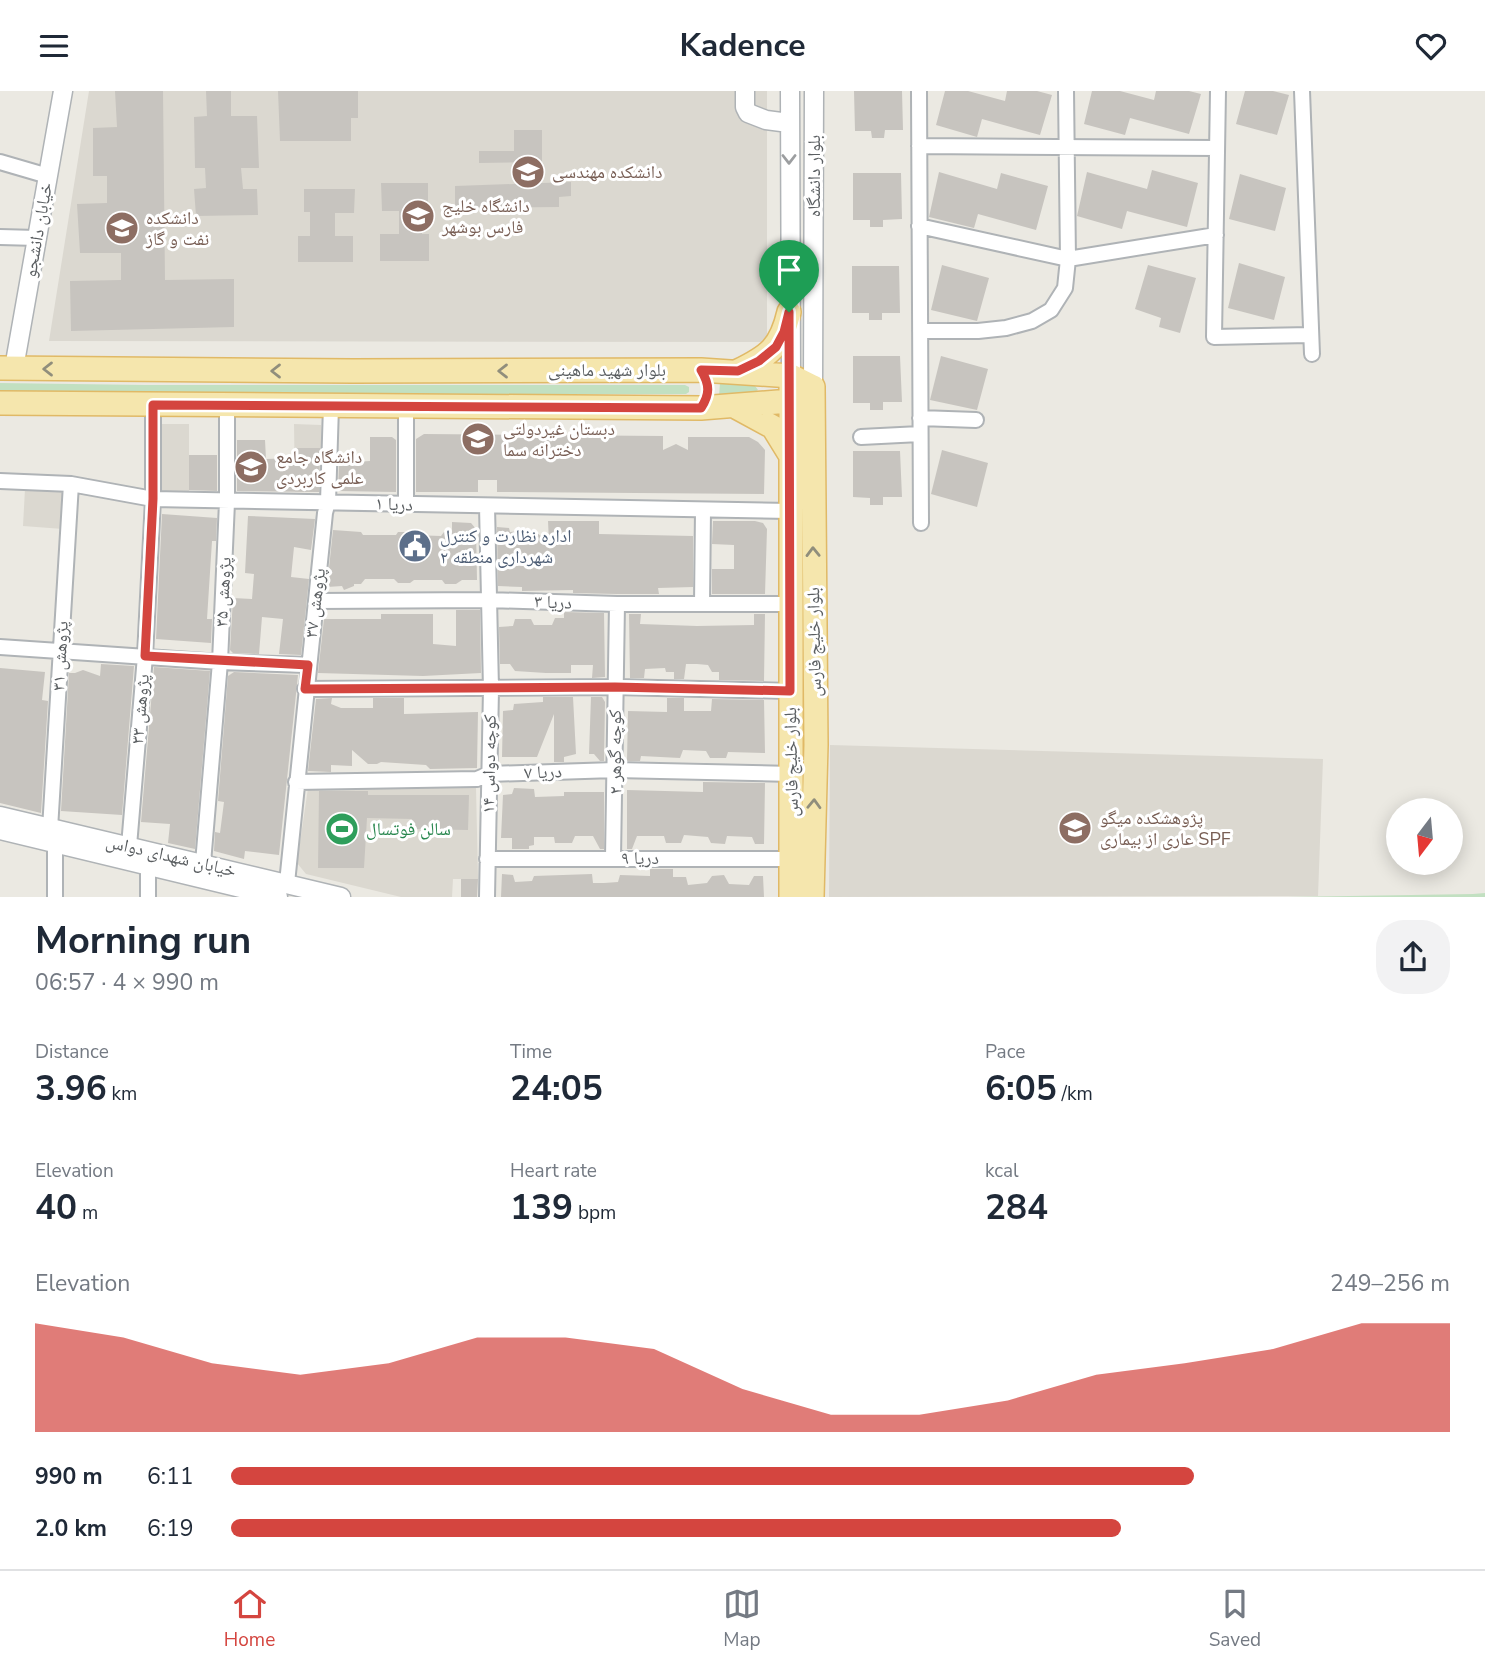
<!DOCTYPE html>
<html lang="en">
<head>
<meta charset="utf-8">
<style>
	:root { --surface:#fff; --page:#f2f2f3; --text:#1f2937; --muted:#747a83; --line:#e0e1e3; --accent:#d4453f }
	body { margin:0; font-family:"Nunito Sans","Noto Naskh Arabic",sans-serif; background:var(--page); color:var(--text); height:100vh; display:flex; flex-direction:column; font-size:26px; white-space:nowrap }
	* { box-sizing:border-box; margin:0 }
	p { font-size:23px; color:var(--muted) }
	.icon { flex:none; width:38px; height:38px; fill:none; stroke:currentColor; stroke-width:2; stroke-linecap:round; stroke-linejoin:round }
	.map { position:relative; height:806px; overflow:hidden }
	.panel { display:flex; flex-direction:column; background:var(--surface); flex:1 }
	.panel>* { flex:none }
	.needle { width:46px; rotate:196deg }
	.tools { position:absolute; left:1386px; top:707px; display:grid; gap:14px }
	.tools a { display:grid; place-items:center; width:77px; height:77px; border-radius:50%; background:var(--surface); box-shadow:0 4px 18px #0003; font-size:35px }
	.pin { position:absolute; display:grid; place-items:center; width:60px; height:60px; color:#fff; margin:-72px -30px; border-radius:50% 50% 50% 0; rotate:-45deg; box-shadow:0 0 7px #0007 }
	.pin .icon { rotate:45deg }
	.round { display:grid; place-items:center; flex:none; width:74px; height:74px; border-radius:28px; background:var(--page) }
	.head { display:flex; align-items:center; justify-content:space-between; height:119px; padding:0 35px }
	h1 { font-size:38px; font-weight:700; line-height:52px }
	.metrics { display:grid; grid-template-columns:repeat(3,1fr); gap:10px; height:119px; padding:7px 35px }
	.metrics div { display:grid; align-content:center }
	.metrics b { font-size:35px; font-weight:700 }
	.metrics small { font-size:19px; font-weight:400 }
	.metrics p { font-size:19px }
	.chart { height:196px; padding:14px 35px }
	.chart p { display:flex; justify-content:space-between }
	.chart svg { width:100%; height:126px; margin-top:7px; fill:var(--accent); opacity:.7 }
	ul { padding:0 35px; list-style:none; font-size:23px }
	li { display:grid; grid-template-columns:112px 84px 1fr; align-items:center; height:52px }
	li i { height:18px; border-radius:9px; background:var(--accent) }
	header { display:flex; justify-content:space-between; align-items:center; height:91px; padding:0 35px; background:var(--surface); font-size:32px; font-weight:700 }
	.tabs { display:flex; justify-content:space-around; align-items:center; height:98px; border-top:2px solid var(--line); background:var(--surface); font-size:19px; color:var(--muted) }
	.tabs a { display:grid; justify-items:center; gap:4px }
	.tabs .on { color:var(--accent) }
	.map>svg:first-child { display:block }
</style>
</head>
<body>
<header><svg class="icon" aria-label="menu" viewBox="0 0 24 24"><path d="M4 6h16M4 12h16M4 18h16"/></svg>Kadence<svg class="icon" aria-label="heart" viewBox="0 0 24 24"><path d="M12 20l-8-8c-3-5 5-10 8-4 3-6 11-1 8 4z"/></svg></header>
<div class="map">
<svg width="1485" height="806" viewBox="0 0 1485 806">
	<rect width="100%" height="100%" fill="#ebe9e2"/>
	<path fill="#dbd8d0" d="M 89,0 L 767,0 L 767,251 L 49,250 Z
		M 159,333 L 189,333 L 189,402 L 160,401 Z
		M 294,333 L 321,334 L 323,401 L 295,401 Z
		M 25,398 L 65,399 L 63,438 L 23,435 Z
		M 830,654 L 1323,668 L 1318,805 L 829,806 Z
		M 476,696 L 478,788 L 453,788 L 452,806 L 401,806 L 306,783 L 297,772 L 308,697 Z"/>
	<path fill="#c2e0c1" d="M 727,290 L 753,292 L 758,299 L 752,303 L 719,305 L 720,292 Z
		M 0,292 L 145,294 L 685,294 L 689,296 L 689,301 L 686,303 L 145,303 L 0,301 Z
		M 1485,802 L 1485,806 L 1287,806 L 1473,803 Z"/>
	<path fill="#c7c4bf" d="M 115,0 L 163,0 L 165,189 L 234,188 L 234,236 L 71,240 L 70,190 L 121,189 L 121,162 L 80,162 L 77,113 L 107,112 L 107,85 L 93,85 L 93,37 L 117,36 Z
		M 206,0 L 231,0 L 231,25 L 257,25 L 259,77 L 241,77 L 243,98 L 257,98 L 258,124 L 196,125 L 194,98 L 206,97 L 205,77 L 195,77 L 194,26 L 207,25 Z
		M 278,0 L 358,0 L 358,27 L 351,27 L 351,50 L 280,50 Z
		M 854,0 L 902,0 L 903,39 L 885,39 L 884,47 L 872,47 L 871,40 L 855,40 Z
		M 945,0 L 968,0 L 1005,10 L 1007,0 L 1037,0 L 1052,4 L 1040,44 L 982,28 L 977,46 L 936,34 Z
		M 1092,0 L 1120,0 L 1154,9 L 1156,0 L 1189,0 L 1201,3 L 1189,43 L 1130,27 L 1125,44 L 1084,33 Z
		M 1245,0 L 1273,0 L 1289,4 L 1277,44 L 1236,33 Z
		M 514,39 L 542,39 L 542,71 L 479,72 L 479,60 L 514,60 Z
		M 1152,79 L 1198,92 L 1187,136 L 1127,120 L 1122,138 L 1077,125 L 1087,81 L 1147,98 Z
		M 939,81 L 997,98 L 1001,82 L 1048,95 L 1036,139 L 978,123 L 974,137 L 929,126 Z
		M 853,82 L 901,82 L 902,128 L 883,129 L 883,136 L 870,136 L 870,129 L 853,129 Z
		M 1240,83 L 1286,97 L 1275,140 L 1229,128 Z
		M 571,91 L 571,105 L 559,106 L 559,116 L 455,117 L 455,95 Z
		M 381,92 L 428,92 L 428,121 L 422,120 L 422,143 L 429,143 L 429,170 L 380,170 L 380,143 L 399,143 L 399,120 L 382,120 Z
		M 304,98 L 355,98 L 354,122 L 335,122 L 335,145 L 353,145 L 353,171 L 298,171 L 298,145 L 310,145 L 310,121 L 304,121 Z
		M 1239,172 L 1285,186 L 1274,229 L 1228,217 Z
		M 942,174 L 989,187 L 977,230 L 931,219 Z
		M 1148,174 L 1196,187 L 1180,242 L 1159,236 L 1161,227 L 1135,218 Z
		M 852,175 L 899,175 L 900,222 L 882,222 L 882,229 L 869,229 L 869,222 L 852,222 Z
		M 853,265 L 900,265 L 902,311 L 883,311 L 883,319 L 870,319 L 870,312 L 853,312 Z
		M 941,265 L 988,278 L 977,319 L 930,309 Z
		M 424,343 L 663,345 L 663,359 L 676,353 L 688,359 L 688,346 L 749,346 L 758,351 L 765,359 L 764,403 L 497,401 L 497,389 L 478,389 L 478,401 L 416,401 L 416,348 Z
		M 370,346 L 392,346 L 396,349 L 396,401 L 338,400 L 339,372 L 370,370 Z
		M 237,349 L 265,349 L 266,368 L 294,367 L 294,357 L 320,357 L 319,401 L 237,400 Z
		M 942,359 L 988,372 L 977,416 L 931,403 Z
		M 853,360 L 900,360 L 902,406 L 883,406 L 883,414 L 870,414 L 870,407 L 853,406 Z
		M 189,364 L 217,364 L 217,400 L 189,399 Z
		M 162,423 L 217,427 L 216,450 L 212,450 L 207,528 L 212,528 L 211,552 L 156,548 Z
		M 248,425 L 315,428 L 311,459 L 294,456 L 291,486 L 309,488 L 301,564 L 279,563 L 283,528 L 262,526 L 259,563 L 233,562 L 230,559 L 233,507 L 252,508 L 254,483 L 245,482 Z
		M 548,430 L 599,430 L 599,443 L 693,445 L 693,496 L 658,497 L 659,503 L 617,503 L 573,502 L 573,499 L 522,500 L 522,496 L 498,495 L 497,436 L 509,437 L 510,441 L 533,439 L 549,451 Z
		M 713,430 L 755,430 L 763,432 L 767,438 L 765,503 L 712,503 L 712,478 L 734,478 L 734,454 L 712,453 Z
		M 452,431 L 471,432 L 476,438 L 477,489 L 462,489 L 456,493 L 445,493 L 442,489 L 414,489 L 410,492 L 398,492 L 394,488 L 365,488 L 361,493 L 354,493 L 354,495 L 344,499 L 342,495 L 327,496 L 333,439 L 361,441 L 363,444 L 396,444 L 398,441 L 410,441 L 411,444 L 441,445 L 444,441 L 452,441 Z
		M 456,519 L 480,519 L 481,582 L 423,585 L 318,582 L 324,528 L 381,528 L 381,523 L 433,523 L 433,553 L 456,555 Z
		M 564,521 L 604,522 L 605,586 L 592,587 L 593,574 L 571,574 L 571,582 L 546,582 L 515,580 L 510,573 L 500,573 L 499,536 L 513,535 L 515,528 L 531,528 L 534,534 L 552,534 L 555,527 L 564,527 Z
		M 629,523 L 641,523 L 640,533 L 697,535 L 754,534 L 754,523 L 765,523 L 764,590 L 719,589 L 719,581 L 712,581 L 708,574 L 697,573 L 686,573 L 684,588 L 674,588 L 674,581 L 666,581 L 665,577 L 645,578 L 644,587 L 630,587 Z
		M 101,573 L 134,575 L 122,724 L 61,720 L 69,582 L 75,582 L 83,579 L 100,585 Z
		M 154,576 L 210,580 L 195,758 L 168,752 L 170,733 L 141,731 Z
		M 0,577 L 45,581 L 42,609 L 48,610 L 41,722 L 0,712 Z
		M 234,581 L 298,584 L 279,764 L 245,760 L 244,768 L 214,760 L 215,741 L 220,742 L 224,711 L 218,710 L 228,585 Z
		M 543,606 L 573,606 L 576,663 L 564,666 L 564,671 L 554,671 L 554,623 L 537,666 L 502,666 L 503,620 L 513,619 L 514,613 L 543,611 Z
		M 591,606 L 602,606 L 605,611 L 604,670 L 600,670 L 594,663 L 589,663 Z
		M 332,607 L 331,613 L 341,617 L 373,617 L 373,607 L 404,607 L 404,623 L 478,621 L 477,677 L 430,678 L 426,674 L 381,671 L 377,673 L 368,673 L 352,659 L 352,675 L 331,674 L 331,681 L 308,680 L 316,608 Z
		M 667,607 L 684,607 L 684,620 L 711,620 L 712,608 L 764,609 L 765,662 L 728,661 L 726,667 L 710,667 L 706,660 L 683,659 L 680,667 L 641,665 L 640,670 L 627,670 L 628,620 L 667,621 Z
		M 703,691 L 765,692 L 764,753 L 755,753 L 752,746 L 727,745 L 725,753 L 711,752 L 708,746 L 684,744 L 681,752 L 666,752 L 664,745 L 637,745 L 632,758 L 627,758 L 627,699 L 703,701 Z
		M 514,697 L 534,698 L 535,706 L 564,705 L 564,701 L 604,701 L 604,758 L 600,758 L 593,745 L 575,745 L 572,752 L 555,752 L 554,746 L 534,746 L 534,754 L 529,755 L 529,758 L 512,758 L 512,747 L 501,747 L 503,704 L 512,703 Z
		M 319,700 L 368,700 L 368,704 L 469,704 L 468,739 L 413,738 L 412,728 L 367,727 L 364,777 L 318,777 Z
		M 650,778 L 673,778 L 673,786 L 686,786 L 688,794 L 707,792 L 712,785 L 724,784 L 729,793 L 749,794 L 754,785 L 763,785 L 764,806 L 501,806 L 502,783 L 513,784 L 515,791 L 532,790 L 534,785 L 592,783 L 593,792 L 604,792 L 618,791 L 620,784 L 650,785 Z
		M 461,788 L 478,788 L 477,806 L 461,806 Z"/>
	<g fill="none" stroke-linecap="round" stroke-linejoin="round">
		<defs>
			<path id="minor" d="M 919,0 L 921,432
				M 1218,0 L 1214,246 L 1311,244
				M 1302,0 L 1312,263
				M 919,55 L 1217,57
				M 0,71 L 48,85
				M 919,135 L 1068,168 L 1216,144
				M 0,146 L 37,147
				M 920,240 L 978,240 L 1006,237 L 1032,230 L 1051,219 L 1065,197 L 1068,168 L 1066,0
				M 406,316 L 406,413
				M 920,327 L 976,329
				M 861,346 L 920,343
				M 0,390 L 71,393 L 153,408 L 790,420
				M 487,415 L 491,598 L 487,806
				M 316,510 L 488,509 L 617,513 L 790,513
				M 702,513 L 703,419
				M 0,556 L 220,571 L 308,574
				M 305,598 L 615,596 L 790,600
				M 296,691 L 477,688 L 489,683 L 615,679 L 792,683
				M 50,738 L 71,393
				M 129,755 L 145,565 L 153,408 L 153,314
				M 613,767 L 617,513
				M 487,768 L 792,768
				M 203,772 L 220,571 L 227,411 L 227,314
				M 287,792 L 325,422 L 328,411 L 331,315
				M 55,806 L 55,752
				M 148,806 L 148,773"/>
			<path id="tertiary" d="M 745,0 L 745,16 L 748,22 L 766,29 L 789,32
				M 790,0 L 791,285
				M 14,277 L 63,0
				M 813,296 L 814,0
				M 0,725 L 341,806
				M 0,739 L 278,806"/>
			<path id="primary" d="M 0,277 L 353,280 L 701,279 L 791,285 L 813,296
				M 738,280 C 769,265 781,256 789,221
				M 791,295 L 791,806
				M 0,312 L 701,317 L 790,310 L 813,296
				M 736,316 L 773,336 L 789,362
				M 812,806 L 816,654 L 813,296"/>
		</defs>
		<use href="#minor" stroke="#afb3b6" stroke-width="18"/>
		<use href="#tertiary" stroke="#afb3b6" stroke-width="21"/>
		<use href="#primary" stroke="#e0b966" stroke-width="26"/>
		<use href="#minor" stroke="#fff" stroke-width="14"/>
		<use href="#tertiary" stroke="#fff" stroke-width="18"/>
		<use href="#primary" stroke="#f5e6ad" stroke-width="23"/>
	</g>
	<defs><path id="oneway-chevron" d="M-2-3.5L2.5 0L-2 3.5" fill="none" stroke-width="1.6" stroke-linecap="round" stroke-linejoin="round" transform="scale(1.75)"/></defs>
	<use stroke="#9c9ea0" href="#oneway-chevron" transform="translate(789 68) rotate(90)"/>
	<g stroke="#908e7c">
		<use href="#oneway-chevron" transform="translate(48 278) rotate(-180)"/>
		<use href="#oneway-chevron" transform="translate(276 280) rotate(-180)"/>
		<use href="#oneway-chevron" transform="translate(503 280) rotate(180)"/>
		<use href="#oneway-chevron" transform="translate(813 461) rotate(-91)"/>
		<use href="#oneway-chevron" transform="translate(814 713) rotate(-88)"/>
	</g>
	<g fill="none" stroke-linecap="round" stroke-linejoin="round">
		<defs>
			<path id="route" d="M 789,221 L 790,600 L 615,596 L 305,598 L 308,574 L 145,565 L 153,408 L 153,314 L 701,317 C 710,303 710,294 701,279 L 738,280 L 759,270 L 776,256 L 784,241 Z"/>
		</defs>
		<use href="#route" stroke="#fff" stroke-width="14"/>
		<use href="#route" stroke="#d4453f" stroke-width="9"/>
	</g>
	<defs>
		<symbol id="university-disc" viewBox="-11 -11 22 22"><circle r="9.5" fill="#8d6e63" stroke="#fff"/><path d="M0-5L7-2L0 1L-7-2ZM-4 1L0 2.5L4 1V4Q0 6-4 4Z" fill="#fff"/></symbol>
		<symbol id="school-disc" viewBox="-11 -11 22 22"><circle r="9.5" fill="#8d6e63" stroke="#fff"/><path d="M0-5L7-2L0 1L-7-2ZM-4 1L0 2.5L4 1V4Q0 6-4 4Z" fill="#fff"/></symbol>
		<symbol id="civic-disc" viewBox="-11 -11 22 22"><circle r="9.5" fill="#5c6f8a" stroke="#fff"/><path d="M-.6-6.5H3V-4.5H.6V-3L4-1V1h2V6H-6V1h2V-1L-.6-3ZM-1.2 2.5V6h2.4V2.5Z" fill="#fff"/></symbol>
		<symbol id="stadium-disc" viewBox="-11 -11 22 22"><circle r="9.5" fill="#2e9e5b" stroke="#fff"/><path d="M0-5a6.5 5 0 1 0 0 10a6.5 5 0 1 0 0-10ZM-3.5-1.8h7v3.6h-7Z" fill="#fff"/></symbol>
	</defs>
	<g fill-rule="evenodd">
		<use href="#university-disc" x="509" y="62" width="38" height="38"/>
		<use href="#university-disc" x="399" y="106" width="38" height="38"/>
		<use href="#university-disc" x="103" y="118" width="38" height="38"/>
		<use href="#school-disc" x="459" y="329" width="38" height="38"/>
		<use href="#university-disc" x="232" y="357" width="38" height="38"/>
		<use href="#civic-disc" x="396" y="436" width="38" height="38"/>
		<use href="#university-disc" x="1056" y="718" width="38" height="38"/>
		<use href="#stadium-disc" x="323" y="719" width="38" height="38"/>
	</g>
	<g text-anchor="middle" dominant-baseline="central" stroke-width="6" stroke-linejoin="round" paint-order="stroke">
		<g font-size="18" fill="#785e54" stroke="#fff" text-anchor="start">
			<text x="552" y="81">دانشکده مهندسی</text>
			<text x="442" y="115">دانشگاه خلیج<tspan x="442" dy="21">فارس بوشهر</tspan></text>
			<text x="146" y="127">دانشکده<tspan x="146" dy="21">نفت و گاز</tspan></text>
			<text x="503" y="338">دبستان غیردولتی<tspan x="503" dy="21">دخترانه سما</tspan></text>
			<text x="276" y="366">دانشگاه جامع<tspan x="276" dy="21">علمی کاربردی</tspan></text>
			<text x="1100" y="727">پژوهشکده میگو<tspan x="1100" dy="21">عاری از بیماری SPF</tspan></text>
		</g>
		<g font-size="18" fill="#5a5e61" stroke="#fff">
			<text transform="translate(814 85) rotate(-90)">بلوار دانشگاه</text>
			<text transform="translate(38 139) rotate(-80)">خیابان دانشجو</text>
			<text x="607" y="279">بلوار شهید ماهینی</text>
			<text transform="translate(394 413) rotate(2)">دریا ۱</text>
			<text transform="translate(223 501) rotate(-87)">پژوهش ۳۵</text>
			<text transform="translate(553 511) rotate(2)">دریا ۳</text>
			<text transform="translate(315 512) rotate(-83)">پژوهش ۳۷</text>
			<text transform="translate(814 551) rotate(-91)">بلوار خلیج ‌فارس</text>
			<text transform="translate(60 565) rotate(-87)">پژوهش ۳۱</text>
			<text transform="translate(140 618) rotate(-85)">پژوهش ۳۳</text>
			<text transform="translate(615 661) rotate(-90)">کوچه گوهر ۲</text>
			<text transform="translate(791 671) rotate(-91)">بلوار خلیج‌ فارس</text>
			<text transform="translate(489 673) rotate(-89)">کوچه دواس ۱۴</text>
			<text transform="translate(543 681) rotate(-2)">دریا ۷</text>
			<text transform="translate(171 765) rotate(13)">خیابان شهدای دواس</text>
			<text x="640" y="767">دریا ۹</text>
		</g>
		<g font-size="18" fill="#4e5e75" stroke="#fff" text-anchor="start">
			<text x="440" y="445">اداره‌ نظارت و کنترل<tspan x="440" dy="21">شهرداری منطقه ۲</tspan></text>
		</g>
		<g font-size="18" fill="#27864d" stroke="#fff" text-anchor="start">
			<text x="366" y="738">سالن فوتسال</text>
		</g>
	</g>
</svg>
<div class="tools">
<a><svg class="needle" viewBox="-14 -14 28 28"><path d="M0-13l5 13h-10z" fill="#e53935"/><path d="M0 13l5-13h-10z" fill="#747a83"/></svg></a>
</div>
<div class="pin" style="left:789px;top:221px;background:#1e9e55"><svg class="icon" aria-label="arrive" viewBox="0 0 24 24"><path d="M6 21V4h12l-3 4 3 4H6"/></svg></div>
</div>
<section class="panel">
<div class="head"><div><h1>Morning run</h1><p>06:57 · 4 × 990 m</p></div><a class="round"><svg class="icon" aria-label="share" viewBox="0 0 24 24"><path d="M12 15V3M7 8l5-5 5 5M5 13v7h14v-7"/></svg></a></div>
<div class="metrics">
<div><p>Distance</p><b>3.96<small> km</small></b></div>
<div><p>Time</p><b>24:05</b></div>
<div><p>Pace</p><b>6:05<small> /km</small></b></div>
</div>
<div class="metrics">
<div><p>Elevation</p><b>40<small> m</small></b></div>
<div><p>Heart rate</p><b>139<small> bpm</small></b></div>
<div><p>kcal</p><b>284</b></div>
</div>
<div class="chart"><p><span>Elevation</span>249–256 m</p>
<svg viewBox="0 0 160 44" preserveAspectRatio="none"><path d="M0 44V6L10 11L20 20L30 24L40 20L50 11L60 11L70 15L80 29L90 38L100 38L110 33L120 24L130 20L140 15L150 6L160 6V44z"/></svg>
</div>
<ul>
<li><b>990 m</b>6:11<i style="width:79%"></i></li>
<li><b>2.0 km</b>6:19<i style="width:73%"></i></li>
</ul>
</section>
<nav class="tabs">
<a class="on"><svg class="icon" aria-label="home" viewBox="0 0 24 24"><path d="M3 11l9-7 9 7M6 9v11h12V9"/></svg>Home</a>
<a><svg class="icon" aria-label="map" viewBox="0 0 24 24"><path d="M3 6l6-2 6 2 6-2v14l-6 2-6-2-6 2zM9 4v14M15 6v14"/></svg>Map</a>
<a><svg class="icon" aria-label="saved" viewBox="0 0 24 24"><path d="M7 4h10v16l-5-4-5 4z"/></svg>Saved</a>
</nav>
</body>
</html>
